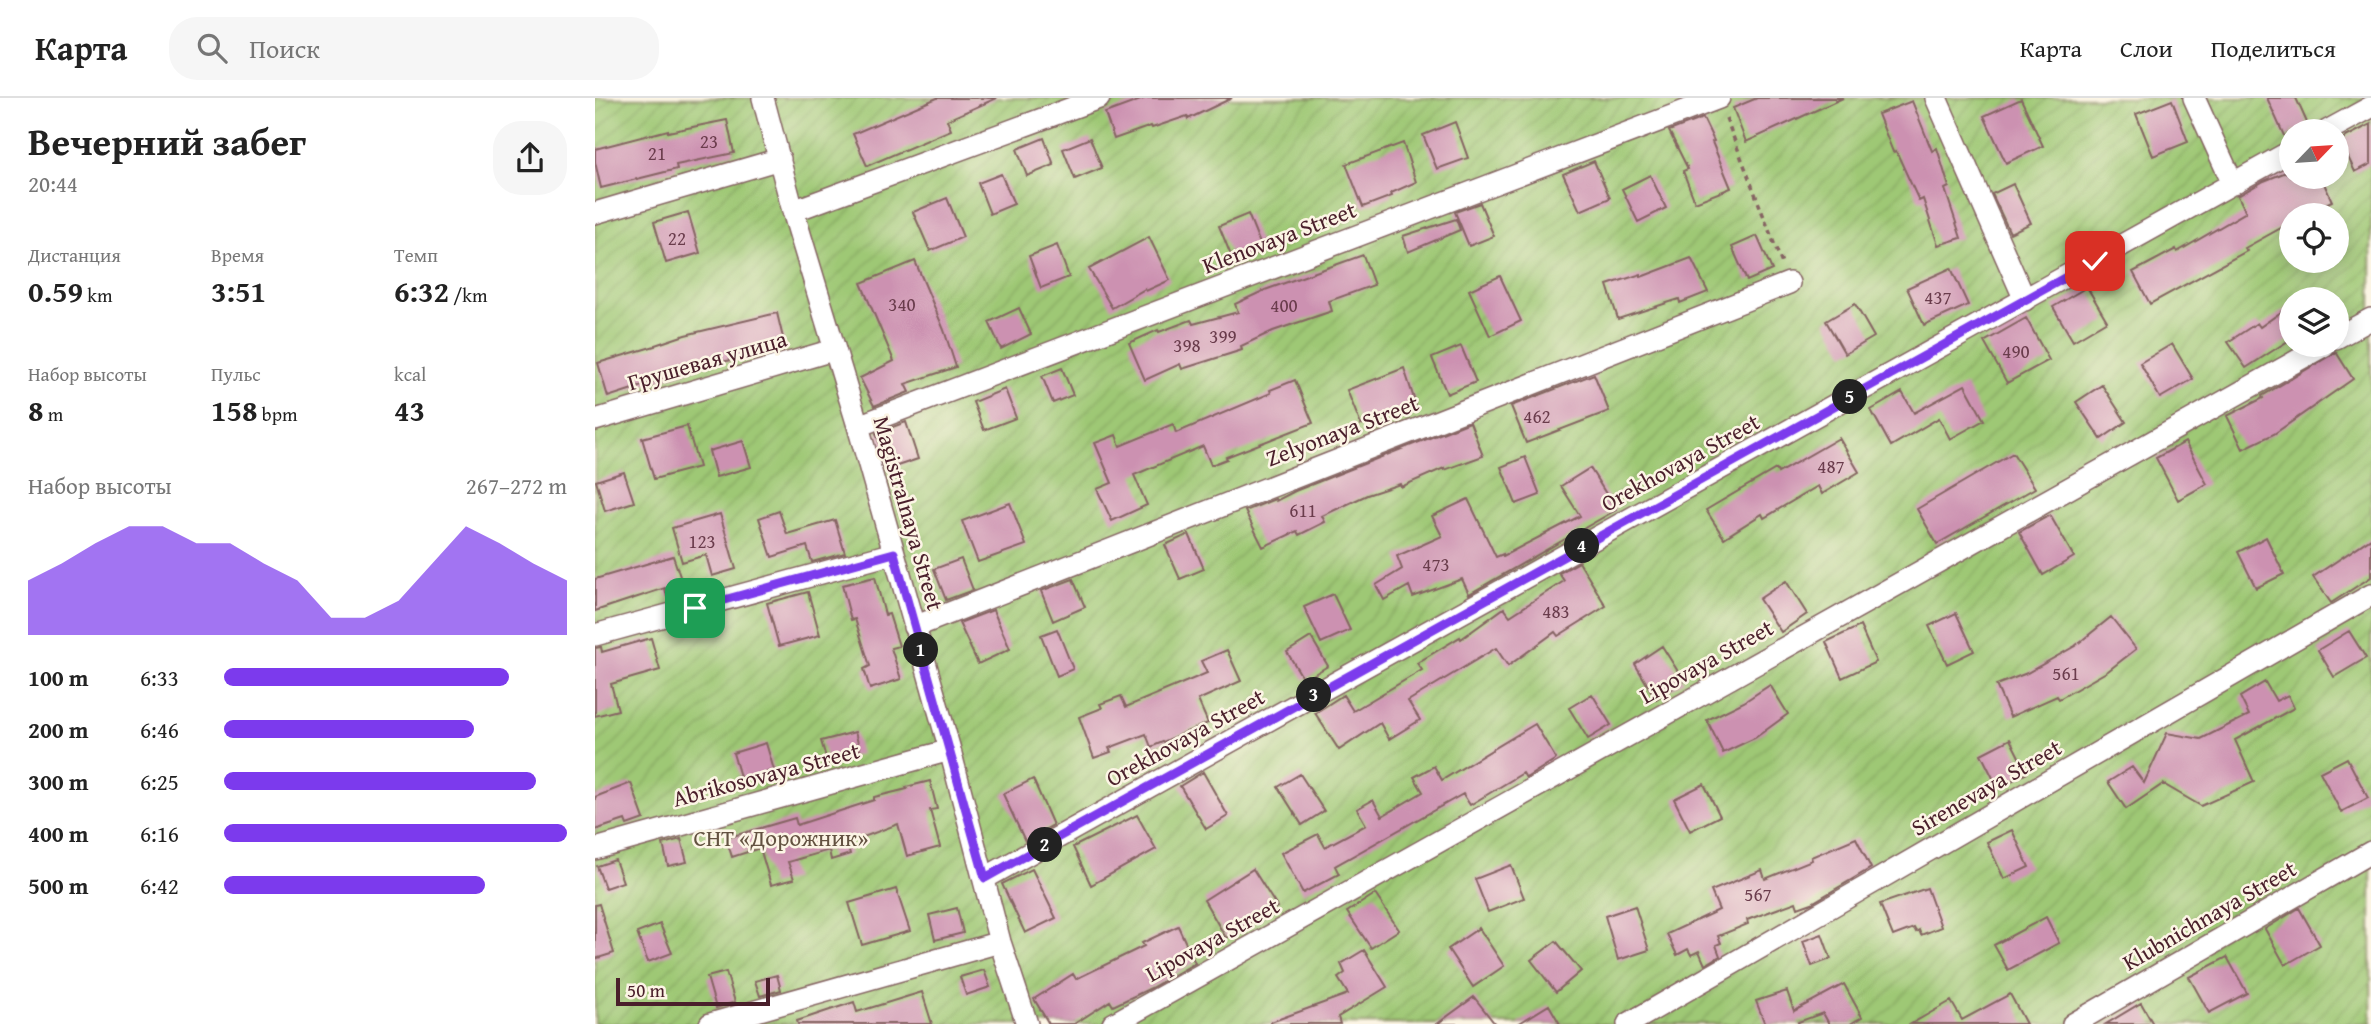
<!DOCTYPE html>
<html lang="ru">
<head>
<meta charset="utf-8">
<style>
	:root { --surface:#fff; --page:#f6f6f6; --text:#222; --muted:#767676; --line:#e0e0e0; --accent:#7c3aed }
	body { margin:0; font-family:"Gentium Book Plus",serif; background:var(--page); color:var(--text); height:100vh; display:flex; flex-direction:column; font-size:26px; white-space:nowrap }
	* { box-sizing:border-box; margin:0 }
	p { font-size:23px; color:var(--muted) }
	.icon { flex:none; width:38px; height:38px; fill:none; stroke:currentColor; stroke-width:2; stroke-linecap:round; stroke-linejoin:round }
	.map { position:relative; flex:1; overflow:hidden }
	.panel { display:flex; flex-direction:column; background:var(--surface); width:595px }
	.panel>* { flex:none }
	.needle { width:46px; rotate:65deg }
	.controls { position:absolute; left:1684px; top:21px; display:grid; gap:14px }
	.controls a { display:grid; place-items:center; width:70px; height:70px; border-radius:50%; background:var(--surface); box-shadow:0 4px 18px #0003; font-size:35px }
	.scale { position:absolute; left:21px; bottom:18px; width:154px; box-sizing:border-box; padding-left:7px; border:4px solid #4a1f2b; border-top:0; font-size:19px; line-height:24px; white-space:nowrap; color:#4a1f2b; -webkit-text-stroke:5px #fcf5e5; paint-order:stroke }
	.pin { position:absolute; display:grid; place-items:center; width:60px; height:60px; color:#fff; margin:-30px; border-radius:14px; box-shadow:0 4px 10px #0006 }
	.km { position:absolute; width:35px; height:35px; margin:-18px; border-radius:50%; background:#222; color:#fff; font-size:19px; line-height:35px; text-align:center }
	.round { display:grid; place-items:center; flex:none; width:74px; height:74px; border-radius:28px; background:var(--page) }
	.summary { display:flex; align-items:center; justify-content:space-between; height:119px; padding:0 28px }
	h1 { font-size:38px; font-weight:700; line-height:52px }
	.figures { display:grid; grid-template-columns:repeat(3,1fr); gap:10px; height:119px; padding:7px 28px }
	.figures div { display:grid; align-content:center }
	.figures b { font-size:30px; font-weight:700 }
	.figures small { font-size:19px; font-weight:400 }
	.figures p { font-size:19px }
	.chart { height:196px; padding:14px 28px }
	.chart p { display:flex; justify-content:space-between }
	.chart svg { width:100%; height:126px; margin-top:7px; fill:var(--accent); opacity:.7 }
	ul { padding:0 28px; list-style:none; font-size:23px }
	li { display:grid; grid-template-columns:112px 84px 1fr; align-items:center; height:52px }
	li i { height:18px; border-radius:9px; background:var(--accent) }
	header { display:flex; align-items:center; gap:42px; box-sizing:border-box; height:98px; padding:0 35px; background:var(--surface); border-bottom:2px solid var(--line) }
	header strong { font-size:33px }
	nav { display:flex; gap:38px; margin-inline-start:auto; font-size:24px }
	.search { width:490px; height:63px; background:var(--page); display:flex; align-items:center; gap:18px; box-sizing:border-box; padding:0 24px; border-radius:28px; color:var(--muted); font-size:26px }
	main { display:flex; flex:1; min-height:0 }
	.map>svg:first-child { display:block }
</style>
</head>
<body>
<header>
<strong>Карта</strong>
<div class="search"><svg class="icon" aria-label="search" viewBox="0 0 24 24"><circle cx="10" cy="10" r="6"/><path d="M15 15l6 6"/></svg>Поиск</div>
<nav><a>Карта</a><a>Слои</a><a>Поделиться</a></nav>
</header>
<main>
<section class="panel">
<div class="summary"><div><h1>Вечерний забег</h1><p>20:44</p></div><a class="round"><svg class="icon" aria-label="share" viewBox="0 0 24 24"><path d="M12 15V3M7 8l5-5 5 5M5 13v7h14v-7"/></svg></a></div>
<div class="figures">
<div><p>Дистанция</p><b>0.59<small> km</small></b></div>
<div><p>Время</p><b>3:51</b></div>
<div><p>Темп</p><b>6:32<small> /km</small></b></div>
</div>
<div class="figures">
<div><p>Набор высоты</p><b>8<small> m</small></b></div>
<div><p>Пульс</p><b>158<small> bpm</small></b></div>
<div><p>kcal</p><b>43</b></div>
</div>
<div class="chart"><p><span>Набор высоты</span>267–272 m</p>
<svg viewBox="0 0 160 44" preserveAspectRatio="none"><path d="M0 44V25L10 19L20 12L30 6L40 6L50 12L60 12L70 19L80 25L90 38L100 38L110 32L120 19L130 6L140 12L150 19L160 25V44z"/></svg>
</div>
<ul>
<li><b>100 m</b>6:33<i style="width:83%"></i></li>
<li><b>200 m</b>6:46<i style="width:73%"></i></li>
<li><b>300 m</b>6:25<i style="width:91%"></i></li>
<li><b>400 m</b>6:16<i style="width:100%"></i></li>
<li><b>500 m</b>6:42<i style="width:76%"></i></li>
</ul>
</section>
<div class="map">
<svg width="1776" height="926" viewBox="0 0 1776 926">
	<defs>
		<pattern id="garden-furrows" width="10" height="10" patternUnits="userSpaceOnUse" patternTransform="scale(1.75)"><rect width="10" height="10" fill="#9ec874"/><path d="M-1 1l2-2M0 10L10 0M9 11l2-2" fill="none" stroke="#8aab65"/></pattern>
	</defs>
	<rect width="100%" height="100%" fill="#fcf5e5"/>
	<filter id="ink" filterUnits="userSpaceOnUse"><feTurbulence type="fractalNoise" baseFrequency=".0143" numOctaves="2"/><feDisplacementMap in="SourceGraphic" scale="14" xChannelSelector="R" yChannelSelector="G"/><feConvolveMatrix kernelMatrix="1 2 1 2 8 2 1 2 1" color-interpolation-filters="sRGB"/></filter>
	<filter id="wash" filterUnits="userSpaceOnUse"><feTurbulence type="fractalNoise" baseFrequency=".00686" numOctaves="4" result="noise"/><feDisplacementMap in="SourceGraphic" scale="28" xChannelSelector="R" yChannelSelector="G"/><feGaussianBlur stdDeviation="1.57" result="paint"/><feColorMatrix in="noise" values="0 0 0 0 0 0 0 0 0 0 0 0 0 0 0 0 0 1.4 0 .05"/><feComposite in="paint" operator="in"/></filter>
	<g filter="url(#wash)">
		<rect width="100%" height="100%" fill="#f2e5c7"/>
		<path fill="url(#garden-furrows)" stroke="#747450" stroke-width="2" fill-rule="evenodd" d="M 0,0 L 1776,0 L 1776,926 L 0,926 ZM 1696,33 L 1741,33 L 1741,79 L 1696,79 ZM 1696,117 L 1741,117 L 1741,163 L 1696,163 ZM 1696,201 L 1741,201 L 1741,247 L 1696,247 Z"/>
		<g id="blocks">
			<path fill="#cc91b1" d="M 342,0 L 402,0 L 352,22 L 356,32 L 272,68 L 258,36 Z
				M 551,0 L 637,0 L 593,21 L 592,18 L 557,30 L 556,28 L 519,41 L 510,15 Z
				M 1162,0 L 1248,0 L 1151,44 L 1138,10 Z
				M 1672,0 L 1701,0 L 1714,29 L 1705,33 L 1696,33 L 1696,37 L 1690,40 Z
				M 1426,1 L 1448,48 L 1411,65 L 1389,18 Z
				M 1577,2 L 1593,44 L 1558,58 L 1541,16 Z
				M 1317,3 L 1337,53 L 1342,50 L 1354,89 L 1350,91 L 1366,140 L 1343,147 L 1328,101 L 1324,103 L 1301,53 L 1298,54 L 1283,16 Z
				M 1108,20 L 1119,43 L 1117,44 L 1136,90 L 1100,104 L 1088,73 L 1093,71 L 1074,33 Z
				M 132,22 L 139,55 L 81,67 L 82,71 L 6,90 L 0,64 L 0,51 L 73,32 L 73,34 Z
				M 860,24 L 873,60 L 842,71 L 828,37 Z
				M 1776,26 L 1776,66 L 1760,74 L 1745,42 Z
				M 449,40 L 459,67 L 432,78 L 422,51 Z
				M 495,40 L 507,70 L 480,81 L 468,51 Z
				M 808,45 L 821,84 L 796,95 L 797,98 L 768,109 L 751,66 Z
				M 999,63 L 1015,100 L 985,113 L 968,76 Z
				M 1696,72 L 1696,79 L 1726,79 L 1737,103 L 1706,117 L 1696,117 L 1693,126 L 1650,150 L 1652,153 L 1555,206 L 1538,174 L 1581,151 L 1582,154 L 1651,114 L 1643,98 L 1669,83 Z
				M 406,76 L 419,106 L 395,116 L 383,85 Z
				M 1055,77 L 1071,110 L 1043,124 L 1027,91 Z
				M 1418,86 L 1436,125 L 1415,135 L 1397,96 Z
				M 352,100 L 368,139 L 335,153 L 318,114 Z
				M 885,105 L 899,138 L 874,148 L 860,114 Z
				M 93,114 L 105,155 L 71,165 L 59,124 Z
				M 653,116 L 668,153 L 639,165 L 624,128 Z
				M 861,121 L 865,132 L 813,154 L 808,138 Z
				M 1162,138 L 1177,172 L 1152,183 L 1137,149 Z
				M 554,139 L 575,182 L 551,193 L 550,191 L 517,210 L 494,171 Z
				M 462,147 L 474,179 L 446,190 L 434,158 Z
				M 768,157 L 779,187 L 734,203 L 737,213 L 678,233 L 646,248 L 647,252 L 587,271 L 585,266 L 550,282 L 534,245 L 563,232 L 564,234 L 596,222 L 598,226 L 643,214 L 640,206 L 670,192 Z
				M 1096,160 L 1113,194 L 1085,205 L 1084,201 L 1023,221 L 1012,187 L 1046,176 L 1046,179 Z
				M 320,163 L 349,232 L 361,269 L 310,286 L 314,294 L 279,308 L 265,280 L 299,263 L 266,185 Z
				M 1356,170 L 1373,207 L 1329,227 L 1312,190 Z
				M 905,178 L 926,223 L 895,238 L 874,192 Z
				M 1492,189 L 1512,223 L 1478,243 L 1458,209 Z
				M 1260,206 L 1279,239 L 1250,256 L 1231,223 Z
				M 1696,207 L 1696,241 L 1651,270 L 1633,244 L 1662,225 L 1665,229 Z
				M 424,210 L 436,236 L 406,251 L 394,224 Z
				M 182,215 L 189,244 L 146,255 L 148,260 L 115,266 L 13,299 L 3,265 L 60,248 L 60,247 L 90,237 Z
				M 1431,220 L 1454,262 L 1412,285 L 1389,244 Z
				M 1577,246 L 1598,281 L 1565,300 L 1545,265 Z
				M 866,248 L 881,284 L 852,296 L 837,260 Z
				M 1741,254 L 1758,281 L 1679,336 L 1648,351 L 1632,318 L 1668,300 L 1667,298 Z
				M 467,270 L 478,297 L 458,305 L 447,278 Z
				M 809,270 L 821,307 L 766,327 L 752,292 Z
				M 999,276 L 1014,313 L 931,345 L 916,308 Z
				M 700,282 L 718,325 L 631,359 L 632,361 L 616,367 L 608,348 L 539,377 L 552,407 L 517,423 L 502,391 L 517,385 L 500,345 L 521,337 L 525,348 L 578,326 L 581,335 L 676,295 L 675,292 Z
				M 1370,287 L 1389,322 L 1355,341 L 1344,320 L 1296,348 L 1276,312 L 1307,294 L 1319,315 Z
				M 1507,287 L 1531,324 L 1506,341 L 1481,304 Z
				M 410,291 L 421,320 L 389,332 L 378,304 Z
				M 311,324 L 323,361 L 293,371 L 281,335 Z
				M 875,324 L 888,358 L 849,372 L 849,370 L 806,389 L 805,386 L 772,397 L 727,418 L 730,424 L 704,437 L 702,433 L 668,449 L 650,413 L 680,401 L 681,403 L 700,393 Z
				M 92,328 L 104,369 L 59,381 L 47,340 Z
				M 1244,340 L 1264,374 L 1227,396 L 1223,388 L 1169,420 L 1167,416 L 1129,440 L 1111,412 L 1181,371 L 1183,375 Z
				M 148,343 L 156,369 L 121,379 L 114,353 Z
				M 1590,344 L 1612,386 L 1583,402 L 1561,360 Z
				M 1418,355 L 1440,390 L 1342,446 L 1322,411 Z
				M 930,359 L 945,397 L 921,406 L 906,369 Z
				M 995,370 L 1021,412 L 874,496 L 867,481 L 818,499 L 814,488 L 789,502 L 781,487 L 807,471 L 802,458 L 847,438 L 837,418 L 873,401 L 901,459 L 908,456 L 908,458 L 985,418 L 966,388 Z
				M 29,374 L 39,404 L 10,413 L 1,383 Z
				M 415,405 L 431,447 L 383,464 L 367,423 Z
				M 184,413 L 192,436 L 240,422 L 250,455 L 217,464 L 212,448 L 177,459 L 164,420 Z
				M 125,416 L 141,471 L 117,478 L 111,457 L 87,464 L 77,430 Z
				M 1455,417 L 1479,459 L 1448,477 L 1424,434 Z
				M 594,436 L 609,471 L 585,481 L 570,447 Z
				M 1671,439 L 1689,476 L 1661,490 L 1643,454 Z
				M 1776,440 L 1776,479 L 1736,505 L 1718,479 Z
				M 78,458 L 90,493 L 72,499 L 70,490 L 0,513 L 0,481 Z
				M 366,461 L 378,492 L 351,502 L 339,471 Z
				M 984,464 L 1011,508 L 963,538 L 960,534 L 913,568 L 901,550 L 813,603 L 825,622 L 794,641 L 785,625 L 744,652 L 720,615 L 748,597 L 758,613 L 827,572 L 822,565 L 865,539 L 866,541 L 909,510 L 915,518 L 969,483 L 964,475 Z
				M 280,479 L 290,517 L 294,516 L 304,548 L 296,550 L 306,581 L 275,591 L 269,571 L 275,568 L 260,521 L 256,522 L 247,487 Z
				M 478,481 L 490,509 L 458,523 L 446,493 Z
				M 1191,483 L 1212,516 L 1186,534 L 1164,501 Z
				M 213,494 L 225,537 L 184,548 L 172,505 Z
				M 738,496 L 755,532 L 726,545 L 709,509 Z
				M 398,512 L 415,551 L 383,566 L 364,525 Z
				M 1361,515 L 1379,553 L 1352,566 L 1334,528 Z
				M 1516,519 L 1541,551 L 1513,573 L 1464,601 L 1462,598 L 1415,619 L 1401,587 L 1432,575 L 1480,548 Z
				M 1265,528 L 1281,564 L 1247,580 L 1231,544 Z
				M 462,531 L 478,571 L 462,578 L 446,537 Z
				M 1754,533 L 1771,560 L 1739,579 L 1723,552 Z
				M 716,539 L 733,568 L 709,582 L 692,554 Z
				M 56,540 L 65,572 L 16,586 L 23,612 L 0,618 L 0,550 L 6,549 L 7,554 Z
				M 1067,548 L 1089,583 L 1061,601 L 1040,566 Z
				M 632,552 L 646,583 L 603,602 L 613,625 L 556,649 L 551,636 L 514,650 L 516,654 L 499,660 L 484,619 L 507,610 L 505,606 L 526,598 L 531,609 L 612,575 L 606,563 Z
				M 1670,584 L 1681,603 L 1693,597 L 1699,610 L 1640,642 L 1659,684 L 1606,708 L 1568,686 L 1531,711 L 1513,684 L 1537,669 L 1549,685 L 1572,635 L 1606,641 L 1654,617 L 1645,599 Z
				M 1175,587 L 1193,616 L 1160,640 L 1128,655 L 1112,622 L 1149,604 Z
				M 997,596 L 1016,627 L 993,641 L 974,610 Z
				M 940,626 L 961,661 L 931,680 L 928,675 L 875,707 L 868,696 L 740,768 L 744,776 L 708,795 L 686,755 L 723,736 L 730,749 L 771,727 L 762,711 L 778,702 L 787,718 L 828,694 L 819,679 L 839,668 L 847,682 Z
				M 260,634 L 266,656 L 233,666 L 226,643 Z
				M 1415,641 L 1432,675 L 1403,690 L 1386,656 Z
				M 171,645 L 179,672 L 146,682 L 138,655 Z
				M 1752,660 L 1773,700 L 1746,714 L 1725,674 Z
				M 608,674 L 633,718 L 611,731 L 585,688 Z
				M 705,676 L 729,713 L 707,727 L 683,689 Z
				M 438,681 L 458,727 L 430,743 L 408,696 Z
				M 335,683 L 342,711 L 335,712 L 345,749 L 312,758 L 303,726 L 252,745 L 255,756 L 236,762 L 234,752 L 193,764 L 199,781 L 176,787 L 165,750 L 137,759 L 131,740 L 200,720 L 202,727 L 279,702 L 279,699 L 312,691 L 311,689 Z
				M 36,685 L 49,721 L 32,727 L 30,722 L 0,732 L 0,699 Z
				M 1109,686 L 1125,718 L 1095,733 L 1079,701 Z
				M 542,717 L 561,751 L 496,787 L 478,749 Z
				M 1417,732 L 1434,769 L 1409,781 L 1392,744 Z
				M 1261,740 L 1276,770 L 1217,805 L 1203,810 L 1201,804 L 1152,822 L 1153,826 L 1123,838 L 1126,845 L 1121,847 L 1125,858 L 1110,867 L 1104,853 L 1096,857 L 1093,851 L 1082,857 L 1072,836 L 1124,812 L 1116,793 L 1167,772 L 1170,781 L 1217,762 L 1216,759 Z
				M 86,741 L 92,764 L 73,768 L 68,746 Z
				M 20,762 L 28,784 L 10,790 L 2,768 Z
				M 916,767 L 929,800 L 893,814 L 880,781 Z
				M 437,771 L 461,820 L 430,835 L 407,786 Z
				M 658,771 L 682,809 L 631,840 L 609,802 Z
				M 1332,790 L 1346,829 L 1326,837 L 1324,832 L 1321,834 L 1319,830 L 1298,838 L 1285,806 Z
				M 301,791 L 315,833 L 267,847 L 254,805 Z
				M 780,796 L 804,832 L 776,850 L 752,814 Z
				M 4,806 L 19,855 L 0,861 L 0,807 Z
				M 1040,808 L 1054,852 L 1023,862 L 1010,818 Z
				M 362,810 L 368,835 L 340,842 L 334,817 Z
				M 1704,810 L 1725,847 L 1690,867 L 1670,831 Z
				M 1451,819 L 1464,845 L 1413,872 L 1399,847 Z
				M 65,826 L 77,855 L 53,864 L 42,835 Z
				M 583,828 L 600,865 L 556,890 L 518,908 L 515,903 L 479,926 L 454,926 L 439,901 L 478,876 L 481,881 L 549,848 L 547,845 Z
				M 884,830 L 909,868 L 878,889 L 853,851 Z
				M 1227,836 L 1236,861 L 1217,868 L 1208,843 Z
				M 961,843 L 986,873 L 961,894 L 936,862 Z
				M 769,852 L 792,889 L 743,919 L 745,926 L 676,926 L 676,924 L 753,896 L 743,880 L 750,875 L 746,866 Z
				M 1632,859 L 1652,895 L 1614,915 L 1594,879 Z
				M 389,872 L 395,889 L 371,897 L 365,879 Z
				M 131,874 L 140,904 L 121,910 L 112,879 Z
				M 182,877 L 186,892 L 165,898 L 160,883 Z
				M 1249,886 L 1267,919 L 1255,926 L 1234,926 L 1228,915 L 1203,924 L 1204,926 L 1170,926 L 1161,903 L 1192,893 L 1199,913 Z
				M 327,894 L 337,926 L 203,926 L 202,923 L 259,904 L 262,914 Z
				M 1415,896 L 1431,926 L 1316,926 L 1356,903 L 1367,922 Z
				M 879,899 L 900,926 L 842,926 Z
				M 1546,905 L 1558,926 L 1511,926 Z
				M 954,907 L 965,926 L 923,926 Z"/>
		</g>
	</g>
	<g filter="url(#ink)">
		<use href="#blocks" fill-opacity="0" stroke="#856462" stroke-width="2"/>
		<g fill="none" stroke-linecap="round" stroke-linejoin="round">
			<defs>
				<path id="minor" d="M 168,0 L 198,113 L 263,328 L 355,652 L 405,844 L 432,926
					M 1341,0 L 1430,202
					M 1599,0 L 1638,86
					M 1732,33 L 1776,9
					M 198,113 L 504,0
					M 0,115 L 185,61
					M 1741,240 L 1776,221
					M 0,322 L 238,252
					M 263,328 L 1124,0
					M 319,529 L 1194,185
					M 0,537 L 299,455
					M 0,751 L 355,652
					M 390,780 L 1696,53
					M 115,926 L 405,844
					M 518,926 L 1730,247
					M 1033,926 L 1776,497
					M 1478,926 L 1776,754"/>
			</defs>
			<use href="#minor" stroke="#856462" stroke-width="24"/>
			<path stroke="#856462" stroke-width="3.5" stroke-dasharray="5 5" stroke-linecap="butt" d="M 1131,20 L 1187,166"/>
			<use href="#minor" stroke="#fff" stroke-width="21"/>
		</g>
	</g>
	<g fill="none" stroke-linecap="round" stroke-linejoin="round" filter="url(#ink)">
		<defs>
			<path id="route" d="M 100,510 L 299,455 L 390,780 L 1500,163"/>
		</defs>
		<use href="#route" stroke="#fff" stroke-width="14"/>
		<use href="#route" stroke="#7c3aed" stroke-width="9"/>
	</g>
	<g text-anchor="middle" dominant-baseline="central" stroke-width="5" stroke-linejoin="round" paint-order="stroke">
		<g font-size="19" fill="#6a3c4c">
			<text x="114" y="43">23</text>
			<text x="62" y="55">21</text>
			<text x="82" y="140">22</text>
			<text x="1343" y="199">437</text>
			<text x="307" y="206">340</text>
			<text x="689" y="207">400</text>
			<text x="628" y="238">399</text>
			<text x="592" y="247">398</text>
			<text x="1421" y="253">490</text>
			<text x="942" y="318">462</text>
			<text x="1236" y="368">487</text>
			<text x="708" y="412">611</text>
			<text x="107" y="443">123</text>
			<text x="841" y="466">473</text>
			<text x="961" y="513">483</text>
			<text x="1471" y="575">561</text>
			<text x="1163" y="796">567</text>
		</g>
		<g font-size="23" fill="#4a1f2b" stroke="#fcf5e5">
			<text transform="translate(684 139) rotate(-21)">Klenovaya Street</text>
			<text transform="translate(112 262) rotate(-16)">Грушевая улица</text>
			<text transform="translate(747 332) rotate(-21)">Zelyonaya Street</text>
			<text transform="translate(1085 364) rotate(-29)">Orekhovaya Street</text>
			<text transform="translate(314 415) rotate(74)">Magistralnaya Street</text>
			<text transform="translate(1111 563) rotate(-29)">Lipovaya Street</text>
			<text transform="translate(590 639) rotate(-29)">Orekhovaya Street</text>
			<text transform="translate(171 676) rotate(-15)">Abrikosovaya Street</text>
			<text transform="translate(1391 689) rotate(-30)">Sirenevaya Street</text>
			<text transform="translate(1614 817) rotate(-30)">Klubnichnaya Street</text>
			<text transform="translate(617 841) rotate(-29)">Lipovaya Street</text>
		</g>
		<g font-size="23" fill="#635241" stroke="#fcf5e5">
			<text x="186" y="739">СНТ «Дорожник»</text>
		</g>
	</g>
</svg>
<div class="controls">
<a><svg class="needle" viewBox="-14 -14 28 28"><path d="M0-13l5 13h-10z" fill="#e53935"/><path d="M0 13l5-13h-10z" fill="#767676"/></svg></a>
<a><svg class="icon" aria-label="locate" viewBox="0 0 24 24"><circle cx="12" cy="12" r="6"/><path d="M12 2v4M12 18v4M2 12h4M18 12h4"/></svg></a>
<a><svg class="icon" aria-label="layers" viewBox="0 0 24 24"><path d="M12 4l9 5-9 5-9-5zM3 14l9 5 9-5"/></svg></a>
</div>
<div class="scale">50 m</div>
<div class="pin" style="left:100px;top:510px;background:#1e9e55"><svg class="icon" aria-label="arrive" viewBox="0 0 24 24"><path d="M6 21V4h12l-3 4 3 4H6"/></svg></div>
<div class="pin" style="left:1500px;top:163px;background:#d93025"><svg class="icon" aria-label="check" viewBox="0 0 24 24"><path d="M5 12l5 5 9-10"/></svg></div>
<b class="km" style="left:326px;top:552px">1</b>
<b class="km" style="left:450px;top:747px">2</b>
<b class="km" style="left:719px;top:597px">3</b>
<b class="km" style="left:987px;top:448px">4</b>
<b class="km" style="left:1255px;top:299px">5</b>
</div>
</main>
</body>
</html>
